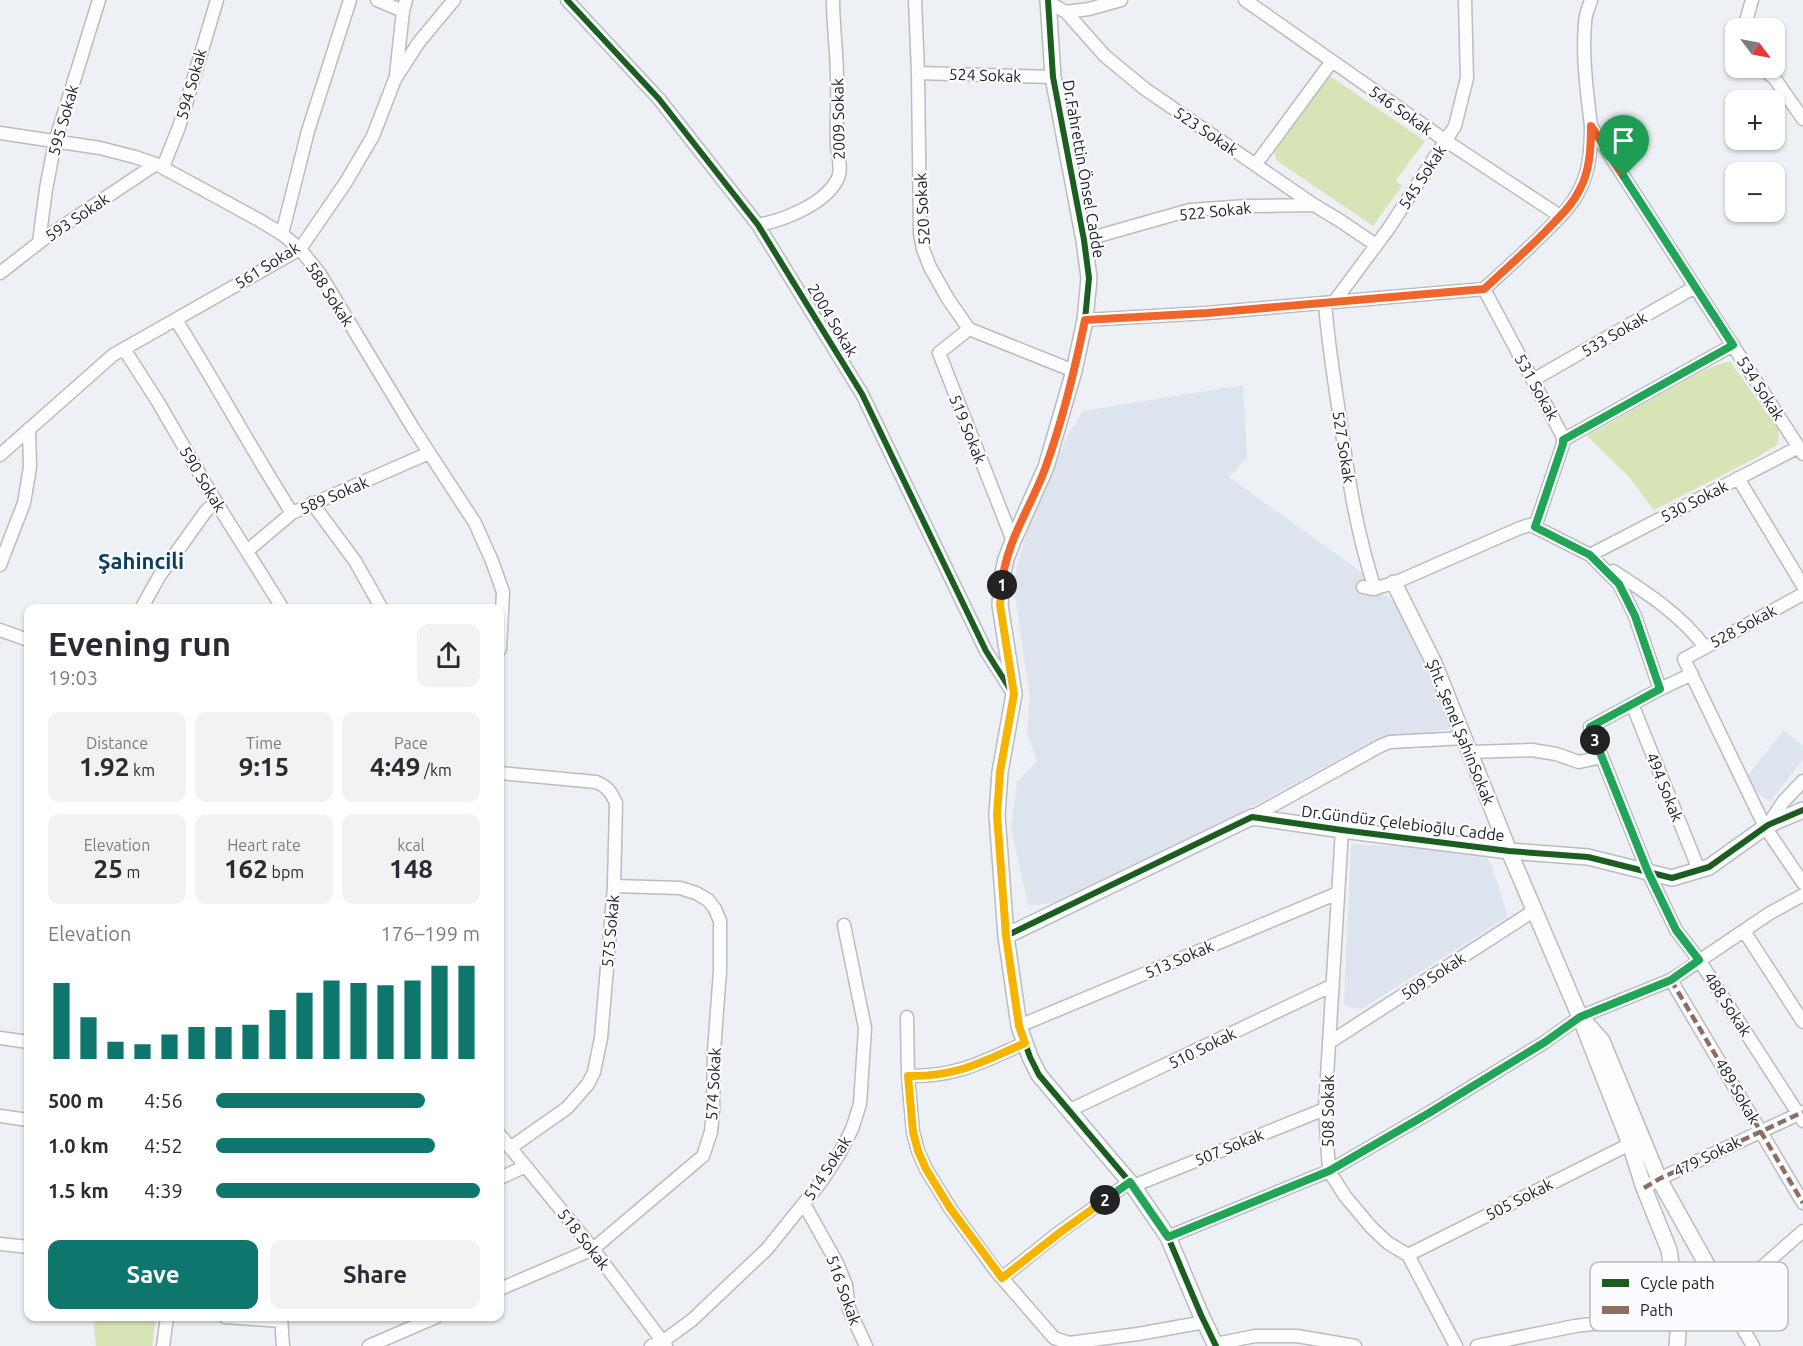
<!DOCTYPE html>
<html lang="en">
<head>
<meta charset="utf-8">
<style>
	:root { --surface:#fff; --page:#f2f2f3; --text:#2b2b33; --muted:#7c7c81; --accent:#0f766e }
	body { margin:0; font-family:Ubuntu,sans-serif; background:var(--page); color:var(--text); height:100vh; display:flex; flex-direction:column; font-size:22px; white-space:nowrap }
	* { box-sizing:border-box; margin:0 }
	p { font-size:20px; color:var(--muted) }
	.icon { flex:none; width:33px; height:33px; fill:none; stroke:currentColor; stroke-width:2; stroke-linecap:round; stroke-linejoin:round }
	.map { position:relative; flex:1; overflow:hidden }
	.sheet { position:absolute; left:24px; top:604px; width:480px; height:717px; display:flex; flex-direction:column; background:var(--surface); border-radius:12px; box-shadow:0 2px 4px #0004 }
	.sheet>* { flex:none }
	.needle { width:39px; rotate:122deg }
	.buttons { position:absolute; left:1725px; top:18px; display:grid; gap:12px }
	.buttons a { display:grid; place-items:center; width:60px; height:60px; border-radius:12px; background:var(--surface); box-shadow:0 2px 4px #0004; font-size:30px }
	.pin { position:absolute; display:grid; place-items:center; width:51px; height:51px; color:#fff; margin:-62px -26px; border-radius:50% 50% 50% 0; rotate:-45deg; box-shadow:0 0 6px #0007 }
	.pin .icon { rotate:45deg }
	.km { position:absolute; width:30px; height:30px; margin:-15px; border-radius:50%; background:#222; color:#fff; font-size:16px; line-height:30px; text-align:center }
	.round { display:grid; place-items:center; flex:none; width:63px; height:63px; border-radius:12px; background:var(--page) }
	.summary { display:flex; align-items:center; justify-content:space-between; height:102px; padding:0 24px }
	h1 { font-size:33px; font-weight:700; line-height:45px }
	.stats { display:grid; grid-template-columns:repeat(3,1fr); gap:9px; height:102px; padding:6px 24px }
	.stats div { display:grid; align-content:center; border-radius:12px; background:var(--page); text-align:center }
	.stats b { font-size:26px; font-weight:700 }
	.stats small { font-size:16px; font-weight:400 }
	.stats p { font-size:16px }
	.chart { height:168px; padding:12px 24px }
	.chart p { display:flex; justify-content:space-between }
	.chart svg { width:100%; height:108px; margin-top:6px; stroke:var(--accent); stroke-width:6 }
	.primary-button { display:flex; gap:12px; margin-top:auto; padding:12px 24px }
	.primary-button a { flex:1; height:69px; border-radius:12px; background:var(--accent); color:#fff; font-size:24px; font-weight:700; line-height:69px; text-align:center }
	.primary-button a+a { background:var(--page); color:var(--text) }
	ul { padding:0 24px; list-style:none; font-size:20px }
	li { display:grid; grid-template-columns:96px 72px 1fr; align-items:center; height:45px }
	li i { height:15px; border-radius:8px; background:var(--accent) }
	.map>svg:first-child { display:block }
</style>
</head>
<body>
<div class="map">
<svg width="1803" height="1346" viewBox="0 0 1803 1346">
	<rect width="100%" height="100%" fill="#edf0f4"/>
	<path fill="#dee4ee" d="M 1243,385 L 1247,457 L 1229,477 L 1357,569 L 1395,603 L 1454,728 L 1369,743 L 1197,837 L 1060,903 L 1028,905 L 1011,828 L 1017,782 L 1037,761 L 1027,733 L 1030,697 L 1013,583 L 1027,530 L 1066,438 L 1083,411 Z
		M 1784,730 L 1803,746 L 1803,759 L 1770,802 L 1743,781 Z
		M 1351,844 L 1444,849 L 1486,857 L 1492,866 L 1507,913 L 1506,918 L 1363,1008 L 1353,1008 L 1344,1004 Z"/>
	<path fill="#d7e4b6" d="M 1330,76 L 1425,141 L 1396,180 L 1402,186 L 1373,226 L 1276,160 L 1274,148 Z
		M 1730,361 L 1778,429 L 1779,437 L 1777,445 L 1752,460 L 1654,510 L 1629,477 L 1587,436 L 1697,374 L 1714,366 Z
		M 93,1317 L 156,1317 L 152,1346 L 96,1346 Z"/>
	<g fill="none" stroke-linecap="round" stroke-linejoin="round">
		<defs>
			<path id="minor" d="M 377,0 L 403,11
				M 567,0 L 659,99 L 758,225 L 862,394 L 986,651 L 1013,693
				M 915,0 L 918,73 L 920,233 L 923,249 L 930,267 L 948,299 L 969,329 L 1074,371
				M 1245,0 L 1446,141 L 1560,216
				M 1591,0 C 1589,7 1585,15 1585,23 C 1582,57 1587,92 1591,126 L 1803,454
				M 1048,2 L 1066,12 L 1105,56 L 1145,89 L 1314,205 L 1339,220 L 1376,245
				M 1066,12 L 1089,9 L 1121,0
				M 1744,28 L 1752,0
				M 1762,68 L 1775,79 L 1803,119
				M 918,73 L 1053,77
				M 396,75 L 403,11 L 406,0
				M 0,133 L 100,148 L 135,157 L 156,164 L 259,220 L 282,234 L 300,249 L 320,274 L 413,428 L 475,523 L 492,561 L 503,592 L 500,649
				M 1256,164 L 1332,61
				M 163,167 L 179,127 L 217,0
				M 758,225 C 784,220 826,204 838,178 C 842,169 838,156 837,146 C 836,123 838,101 837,78 C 837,52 833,26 833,0
				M 282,234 L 308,131 L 350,0
				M 1084,240 L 1190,210 L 1247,206 L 1314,205
				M 39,242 L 46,189 L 55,142 L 99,0
				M 0,273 L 45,238 L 156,164
				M 1484,289 L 1563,437 L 1563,444 L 1535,527
				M 1334,302 L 1389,228 L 1455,126 L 1467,78 L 1465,0
				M 1325,303 C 1328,344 1335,385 1341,426 C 1349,483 1357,534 1375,589
				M 176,320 C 216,383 251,449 292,513
				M 1085,320 L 1207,313 L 1484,289 C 1505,270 1525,252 1545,232 C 1558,219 1572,206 1580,189 C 1590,170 1591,147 1591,126
				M 969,329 L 939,353 L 1013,541
				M 124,349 L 158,402 L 216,502 L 283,609
				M 1533,380 L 1695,287
				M 1563,440 L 1733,345
				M 0,455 L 113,355 L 300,249 L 346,182 L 373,136 L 395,79 L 419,42 L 454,0
				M 1738,478 L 1803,586
				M 312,503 L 355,561 L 382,609
				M 247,551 L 292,513 L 429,453
				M 1590,555 L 1799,447
				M 0,565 L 24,503 L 30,467 L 29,429
				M 1613,571 C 1647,593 1680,614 1705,647
				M 1363,587 L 1372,589 L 1394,583 L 1520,528 L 1529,525 L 1535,527 L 1590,555 L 1619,584 L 1635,616 L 1660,689
				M 1803,594 L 1684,659 L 1765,827 L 1803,883
				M 141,609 L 160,575 L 206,511 L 216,502
				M 0,630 L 28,640
				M 1692,674 L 1660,689 L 1590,727 L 1648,872 L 1676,930 L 1699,960 L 1803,1121
				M 1632,704 L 1699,870
				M 1470,752 L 1532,750 L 1556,754 L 1579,762 L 1602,757
				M 500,773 L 596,782 C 608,787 611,792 616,803 L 614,886 L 601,1038 L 594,1072 L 588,1084 L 567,1108 L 510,1148
				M 1252,817 L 1380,746 L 1390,742 L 1465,738
				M 1768,825 L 1783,802 L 1803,781
				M 1342,830 L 1325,1109 L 1329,1171 L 1345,1196 L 1371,1227 L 1388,1243 L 1408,1255 L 1456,1346
				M 1744,931 L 1803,1022
				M 1671,980 L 1803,1203
				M 907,1017 L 908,1076 L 913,1132 L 918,1151 L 926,1169 L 950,1208 L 996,1271 L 1054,1338 L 1069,1343 L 1138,1334 L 1205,1322
				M 1019,1026 L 1338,893
				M 0,1038 L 28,1042
				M 1330,1042 L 1535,910
				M 908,1076 C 957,1077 982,1062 1025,1043
				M 1070,1110 L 1333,985
				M 0,1116 L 28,1120
				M 500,1135 L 593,1249 L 666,1346
				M 500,1178 L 524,1167
				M 1133,1186 L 1325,1109
				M 1644,1188 L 1659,1179 L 1803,1112
				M 804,1204 L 837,1263 L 846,1285 L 849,1309 L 866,1346
				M 1168,1237 L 1329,1171 L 1429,1113 L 1545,1042 L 1580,1017 L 1671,980 L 1770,913 L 1803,895
				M 0,1244 L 28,1247
				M 1408,1255 L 1630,1144
				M 1002,1278 L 1057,1234 L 1130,1182
				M 500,1289 L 593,1249 L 703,1156 L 711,1132 L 713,1111 L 714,1051 L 720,971 L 720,921 L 715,909 L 708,900 L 696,893 L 680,888 L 614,886
				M 1726,1299 L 1753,1346
				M 225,1317 L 281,1321
				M 281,1317 L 283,1346
				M 1216,1344 L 1255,1336 L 1297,1336 L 1355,1346
				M 163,1346 L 167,1317
				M 369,1346 L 436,1317
				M 651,1346 L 662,1342 L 692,1320 L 767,1249 L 821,1182 L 838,1156 L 852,1129 L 860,1104 L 865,1028 L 844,925
				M 1477,1346 L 1575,1326 L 1653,1317 L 1679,1320 L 1726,1299 L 1803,1231"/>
			<path id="tertiary" d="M 1048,0 L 1053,77 L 1084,240 L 1089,278 L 1085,320 L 1074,371 L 1046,467 L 1013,541 L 1006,559 L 1003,573 L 1000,605 L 1014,694 L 1000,772 L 997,815 L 1006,936 L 1019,1026 L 1030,1057 L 1039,1075 L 1133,1186 L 1168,1237 L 1201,1315 L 1216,1346
				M 1394,583 L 1434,663 L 1509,851 L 1580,1017 L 1630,1144 L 1644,1188 L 1669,1250 L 1679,1320 L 1677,1346
				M 1006,936 L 1252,817 L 1342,830 L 1509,851 L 1588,857 L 1672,878 L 1709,867 L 1768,825 L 1803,810
				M 1587,1024 L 1602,1041 L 1659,1179 L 1726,1299"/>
		</defs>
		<use href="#minor" stroke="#babcbf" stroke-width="15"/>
		<use href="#tertiary" stroke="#babcbf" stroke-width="18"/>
		<use href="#minor" stroke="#fcfdfd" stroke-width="12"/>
		<use href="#tertiary" stroke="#fcfdfd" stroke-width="15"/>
		<path stroke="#8d6e63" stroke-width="4.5" stroke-dasharray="9 4.5" stroke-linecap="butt" d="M 1671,980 L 1803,1203
			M 1644,1188 L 1659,1179 L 1803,1112"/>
		<defs>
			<path id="cycleway" d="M 567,0 L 659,99 L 758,225 L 862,394 L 986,651 L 1010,689
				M 1048,0 L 1053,77 L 1084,240 L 1089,278 L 1085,320 L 1074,371 L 1046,467 L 1013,541 L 1006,559 L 1003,573 L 1000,605 L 1014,694 L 1000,772 L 997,815 L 1006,936 L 1019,1026 L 1030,1057 L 1039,1075 L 1133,1186 L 1168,1237 L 1201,1315 L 1216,1346
				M 1006,936 L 1252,817 L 1342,830 L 1509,851 L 1588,857 L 1672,878 L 1709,867 L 1768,825 L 1803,810"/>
		</defs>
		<use href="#cycleway" stroke="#fafcff" stroke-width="10"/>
		<use href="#cycleway" stroke="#1b5e20" stroke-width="6"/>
	</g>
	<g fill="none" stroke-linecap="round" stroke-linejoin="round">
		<defs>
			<path id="split-1" d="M 1002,585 C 1005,542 1032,506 1046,466 C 1063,419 1075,369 1085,320 L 1207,313 L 1484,289 C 1505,270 1525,252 1545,232 C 1558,218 1572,206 1580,189 C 1590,170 1591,147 1591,126 L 1624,177"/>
			<path id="split-2" d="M 1002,585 L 1000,605 L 1014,694 L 1000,772 L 997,815 L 1006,936 L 1019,1026 L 1025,1043 C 982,1062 957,1077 908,1076 L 913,1132 L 918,1151 L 926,1169 L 950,1208 L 1002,1278 L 1058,1234 L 1105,1200"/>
			<path id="split-3" d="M 1105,1200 L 1130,1182 L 1168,1237 L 1329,1171 L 1429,1113 L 1545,1042 L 1580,1017 L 1671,980 L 1699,960 L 1676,930 L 1648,872 L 1595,740"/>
			<path id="split-4" d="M 1595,740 L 1590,727 L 1660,689 L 1635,616 L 1619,584 L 1590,555 L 1535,527 L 1563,444 L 1563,440 L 1733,345 L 1624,177"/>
		</defs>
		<use href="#split-1" stroke="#fff" stroke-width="12"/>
		<use href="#split-2" stroke="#fff" stroke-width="12"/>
		<use href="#split-3" stroke="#fff" stroke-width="12"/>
		<use href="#split-4" stroke="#fff" stroke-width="12"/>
		<use href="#split-1" stroke="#f0652b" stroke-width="8"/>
		<use href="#split-2" stroke="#f5b400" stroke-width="8"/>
		<use href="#split-3" stroke="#22a559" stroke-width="8"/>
		<use href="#split-4" stroke="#22a559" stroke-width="8"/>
	</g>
	<g text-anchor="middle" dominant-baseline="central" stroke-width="4.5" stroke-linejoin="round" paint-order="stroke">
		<g font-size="16" fill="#212326" stroke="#fafcff">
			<text transform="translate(985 75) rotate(2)">524 Sokak</text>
			<text transform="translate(191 84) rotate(-74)">594 Sokak</text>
			<text transform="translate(1401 110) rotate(35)">546 Sokak</text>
			<text transform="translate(838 119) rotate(-91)">2009 Sokak</text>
			<text transform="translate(63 120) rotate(-74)">595 Sokak</text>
			<text transform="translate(1206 131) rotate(34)">523 Sokak</text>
			<text transform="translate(1084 169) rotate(80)">Dr.Fahrettin Önsel Cadde</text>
			<text transform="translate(1422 177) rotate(-57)">545 Sokak</text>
			<text transform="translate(922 209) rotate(-93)">520 Sokak</text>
			<text transform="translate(1215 211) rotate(-6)">522 Sokak</text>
			<text transform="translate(77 217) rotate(-34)">593 Sokak</text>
			<text transform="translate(267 265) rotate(-32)">561 Sokak</text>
			<text transform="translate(330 294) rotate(57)">588 Sokak</text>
			<text transform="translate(833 320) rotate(59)">2004 Sokak</text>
			<text transform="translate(1614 334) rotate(-30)">533 Sokak</text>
			<text transform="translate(1537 387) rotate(61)">531 Sokak</text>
			<text transform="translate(1761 388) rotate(57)">534 Sokak</text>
			<text transform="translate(968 429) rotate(68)">519 Sokak</text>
			<text transform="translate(1344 447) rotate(81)">527 Sokak</text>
			<text transform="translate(203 479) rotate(59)">590 Sokak</text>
			<text transform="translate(334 495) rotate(-23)">589 Sokak</text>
			<text transform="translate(1694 501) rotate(-27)">530 Sokak</text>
			<text transform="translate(1743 626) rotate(-28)">528 Sokak</text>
			<text transform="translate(1461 732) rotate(68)">Şht. Şenel ŞahinSokak</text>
			<text transform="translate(1665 787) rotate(68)">494 Sokak</text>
			<text transform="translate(1403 823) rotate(7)">Dr.Gündüz Çelebioğlu Cadde</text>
			<text transform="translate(610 931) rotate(-85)">575 Sokak</text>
			<text transform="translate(1179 959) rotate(-23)">513 Sokak</text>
			<text transform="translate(1433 976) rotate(-33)">509 Sokak</text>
			<text transform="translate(1728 1004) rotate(57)">488 Sokak</text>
			<text transform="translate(1202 1048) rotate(-26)">510 Sokak</text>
			<text transform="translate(713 1084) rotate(-87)">574 Sokak</text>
			<text transform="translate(1738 1091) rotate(60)">489 Sokak</text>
			<text transform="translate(1328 1111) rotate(-90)">508 Sokak</text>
			<text transform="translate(1229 1147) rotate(-22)">507 Sokak</text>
			<text transform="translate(1707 1156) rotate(-26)">479 Sokak</text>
			<text transform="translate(827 1168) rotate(-57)">514 Sokak</text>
			<text transform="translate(1519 1199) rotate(-27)">505 Sokak</text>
			<text transform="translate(584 1239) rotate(52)">518 Sokak</text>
			<text transform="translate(844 1290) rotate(70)">516 Sokak</text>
		</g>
		<g font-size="22" font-weight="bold" fill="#0a3f62" stroke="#fafcff">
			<text x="141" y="560">Şahincili</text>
		</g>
	</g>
	<rect x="1590" y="1262" width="198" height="69" rx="9" fill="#fafcff" stroke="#b9bbbe" stroke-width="1.5"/>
	<rect x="1602" y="1279" width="27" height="8" fill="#1b5e20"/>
	<rect x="1602" y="1306" width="27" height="8" fill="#8d6e63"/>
	<g font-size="16" fill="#212326">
		<text x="1640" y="1289">Cycle path</text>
		<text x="1640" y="1316">Path</text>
	</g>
</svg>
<div class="buttons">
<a><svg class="needle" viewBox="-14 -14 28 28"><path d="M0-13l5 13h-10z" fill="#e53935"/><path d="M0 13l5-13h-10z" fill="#7c7c81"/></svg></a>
<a>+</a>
<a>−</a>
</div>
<div class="pin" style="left:1624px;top:177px;background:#1e9e55"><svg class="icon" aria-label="arrive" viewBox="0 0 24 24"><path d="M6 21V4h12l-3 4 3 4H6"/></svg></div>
<b class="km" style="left:1002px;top:585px">1</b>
<b class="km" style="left:1105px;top:1200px">2</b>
<b class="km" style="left:1595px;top:740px">3</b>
<section class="sheet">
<div class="summary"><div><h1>Evening run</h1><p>19:03</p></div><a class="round"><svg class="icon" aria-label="share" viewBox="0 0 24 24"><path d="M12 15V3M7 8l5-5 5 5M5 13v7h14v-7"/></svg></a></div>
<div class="stats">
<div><p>Distance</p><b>1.92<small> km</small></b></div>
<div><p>Time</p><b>9:15</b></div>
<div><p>Pace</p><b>4:49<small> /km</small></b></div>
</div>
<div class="stats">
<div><p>Elevation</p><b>25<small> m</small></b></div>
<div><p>Heart rate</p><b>162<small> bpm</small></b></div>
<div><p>kcal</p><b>148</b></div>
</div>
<div class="chart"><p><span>Elevation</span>176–199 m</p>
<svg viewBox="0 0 160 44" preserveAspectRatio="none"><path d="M5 44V13M15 44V27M25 44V37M35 44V38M45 44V34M55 44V31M65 44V31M75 44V30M85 44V24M95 44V17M105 44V12M115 44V13M125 44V14M135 44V12M145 44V6M155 44V6"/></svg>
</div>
<ul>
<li><b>500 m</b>4:56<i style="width:79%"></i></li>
<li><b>1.0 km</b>4:52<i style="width:83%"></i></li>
<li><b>1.5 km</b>4:39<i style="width:100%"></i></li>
</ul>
<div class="primary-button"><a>Save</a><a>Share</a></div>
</section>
</div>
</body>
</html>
